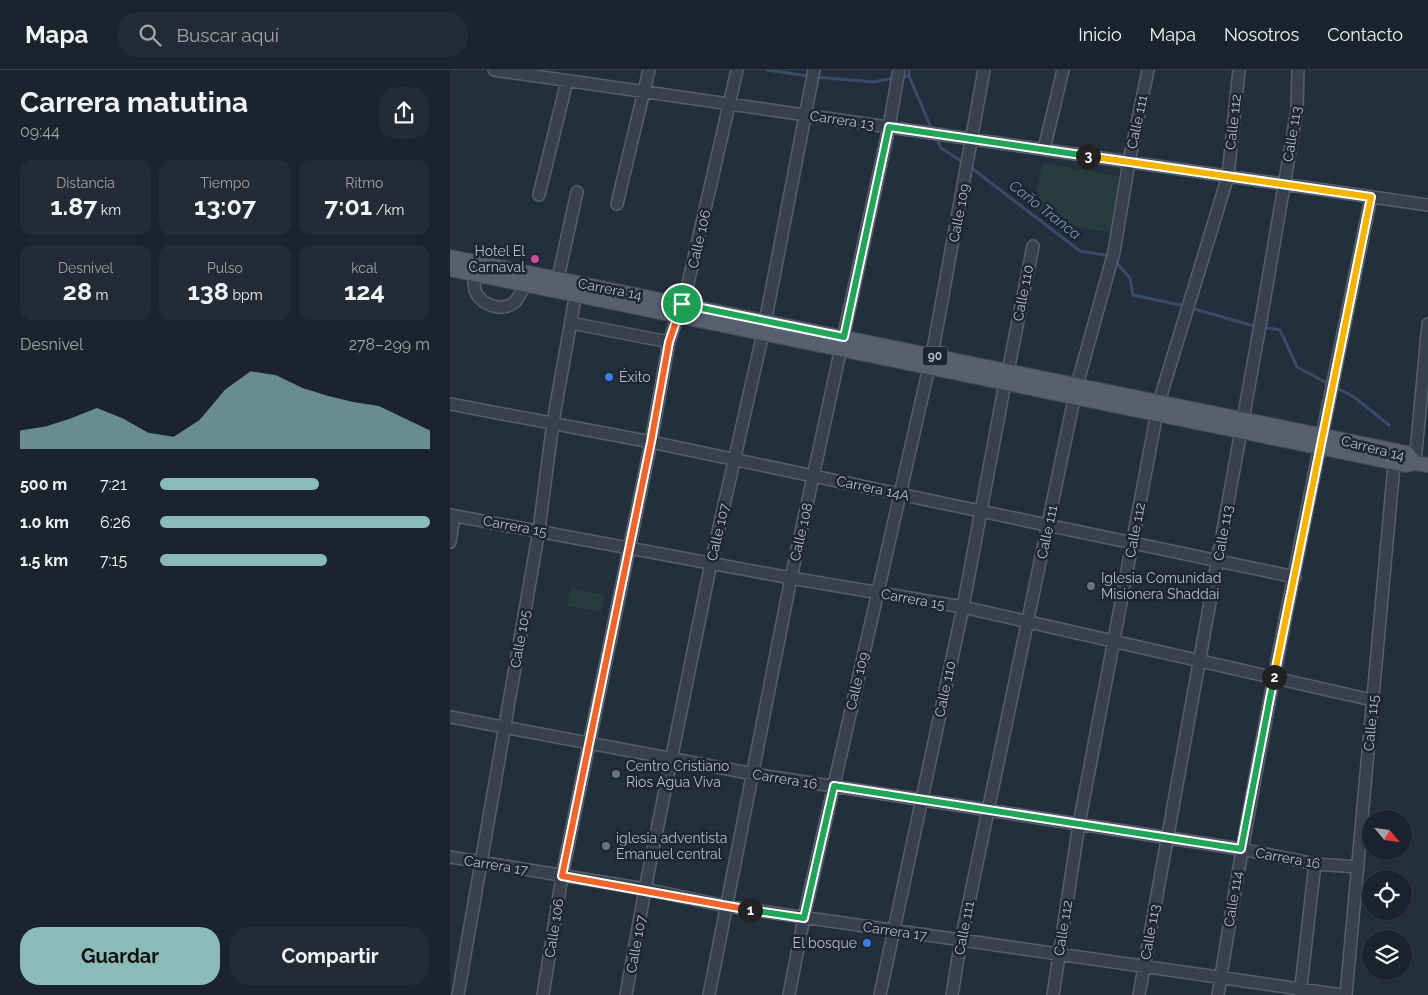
<!DOCTYPE html>
<html lang="es">
<head>
<meta charset="utf-8">
<style>
	:root { --surface:#1b232e; --page:#242b36; --text:#f1f3f6; --muted:#a0a4aa; --line:#39404a; --accent:#8bbbb9 }
	body { margin:0; font-family:Raleway,sans-serif; background:var(--page); color:var(--text); height:100vh; display:flex; flex-direction:column; font-size:19px; white-space:nowrap }
	* { box-sizing:border-box; margin:0 }
	p { font-size:16px; color:var(--muted) }
	.icon { flex:none; width:28px; height:28px; fill:none; stroke:currentColor; stroke-width:2; stroke-linecap:round; stroke-linejoin:round }
	.map { position:relative; flex:1; overflow:hidden }
	.details { display:flex; flex-direction:column; background:var(--surface); width:450px }
	.details>* { flex:none }
	.needle { width:32px; rotate:119deg }
	.buttons { position:absolute; left:912px; top:740px; display:grid; gap:10px }
	.buttons a { display:grid; place-items:center; width:50px; height:50px; border-radius:50%; background:var(--surface); box-shadow:0 1px 4px #0004,0 0 0 1px var(--line); font-size:25px }
	.pin { position:absolute; display:grid; place-items:center; width:42px; height:42px; color:#fff; margin:-21px; border:2px solid #fff; border-radius:50%; box-shadow:0 1px 5px #0007 }
	.km { position:absolute; width:25px; height:25px; margin:-12px; border-radius:50%; background:#222; color:#fff; font-size:14px; line-height:25px; text-align:center }
	.round { display:grid; place-items:center; flex:none; width:52px; height:52px; border-radius:20px; background:var(--page) }
	.overview { display:flex; align-items:center; justify-content:space-between; height:85px; padding:0 20px }
	h1 { font-size:28px; font-weight:700; line-height:38px }
	.metrics { display:grid; grid-template-columns:repeat(3,1fr); gap:8px; height:85px; padding:5px 20px }
	.metrics div { display:grid; align-content:center; border-radius:12px; background:var(--page); text-align:center }
	.metrics b { font-size:25px; font-weight:700 }
	.metrics small { font-size:14px; font-weight:400 }
	.metrics p { font-size:14px }
	.chart { height:140px; padding:10px 20px }
	.chart p { display:flex; justify-content:space-between }
	.chart svg { width:100%; height:90px; margin-top:5px; fill:var(--accent); opacity:.7 }
	.button { display:flex; gap:10px; margin-top:auto; padding:10px 20px }
	.button a { flex:1; height:58px; border-radius:20px; background:var(--accent); color:#111; font-size:20px; font-weight:700; line-height:58px; text-align:center }
	.button a+a { background:var(--page); color:var(--text) }
	ul { padding:0 20px; list-style:none; font-size:16px }
	li { display:grid; grid-template-columns:80px 60px 1fr; align-items:center; height:38px }
	li i { height:12px; border-radius:6px; background:var(--accent) }
	header { display:flex; align-items:center; gap:30px; box-sizing:border-box; height:70px; padding:0 25px; background:var(--surface); border-bottom:1px solid var(--line) }
	header strong { font-size:24px }
	nav { display:flex; gap:28px; margin-inline-start:auto; font-size:18px }
	.search { width:350px; height:45px; background:var(--page); display:flex; align-items:center; gap:12px; box-sizing:border-box; padding:0 18px; border-radius:20px; color:var(--muted); font-size:19px }
	main { display:flex; flex:1; min-height:0 }
	.map>svg:first-child { display:block }
</style>
</head>
<body>
<header>
<strong>Mapa</strong>
<div class="search"><svg class="icon" aria-label="search" viewBox="0 0 24 24"><circle cx="10" cy="10" r="6"/><path d="M15 15l6 6"/></svg>Buscar aquí</div>
<nav><a>Inicio</a><a>Mapa</a><a>Nosotros</a><a>Contacto</a></nav>
</header>
<main>
<section class="details">
<div class="overview"><div><h1>Carrera matutina</h1><p>09:44</p></div><a class="round"><svg class="icon" aria-label="share" viewBox="0 0 24 24"><path d="M12 15V3M7 8l5-5 5 5M5 13v7h14v-7"/></svg></a></div>
<div class="metrics">
<div><p>Distancia</p><b>1.87<small> km</small></b></div>
<div><p>Tiempo</p><b>13:07</b></div>
<div><p>Ritmo</p><b>7:01<small> /km</small></b></div>
</div>
<div class="metrics">
<div><p>Desnivel</p><b>28<small> m</small></b></div>
<div><p>Pulso</p><b>138<small> bpm</small></b></div>
<div><p>kcal</p><b>124</b></div>
</div>
<div class="chart"><p><span>Desnivel</span>278–299 m</p>
<svg viewBox="0 0 160 44" preserveAspectRatio="none"><path d="M0 44V35L10 33L20 29L30 24L40 29L50 36L60 38L70 30L80 15L90 6L100 8L110 14L120 18L130 21L140 23L150 29L160 35V44z"/></svg>
</div>
<ul>
<li><b>500 m</b>7:21<i style="width:59%"></i></li>
<li><b>1.0 km</b>6:26<i style="width:100%"></i></li>
<li><b>1.5 km</b>7:15<i style="width:62%"></i></li>
</ul>
<div class="button"><a>Guardar</a><a>Compartir</a></div>
</section>
<div class="map">
<svg width="978" height="925" viewBox="0 0 978 925">
	<rect width="100%" height="100%" fill="#242f3e"/>
	<path fill="#263c3f" d="M 593,93 L 673,107 L 663,163 L 601,153 L 583,135 Z
		M 121,518 L 154,525 L 151,542 L 117,536 Z"/>
	<g fill="none" stroke-linecap="round" stroke-linejoin="round">
		<path stroke="#394c67" stroke-width="3" d="M 317,0 L 359,6
			M 459,0 L 459,6
			M 366,7 L 423,12 L 444,8
			M 450,7 L 459,6 L 482,60
			M 485,66 L 491,78 L 514,93
			M 519,96 L 630,181 L 661,186
			M 665,191 L 680,208 L 683,225 L 735,236
			M 741,238 L 800,255 L 830,260 L 847,297 L 879,314
			M 885,317 L 904,327 L 939,355"/>
		<defs>
			<path id="minor" d="M 44,0 L 978,135
				M 594,79 L 613,0
				M 89,125 L 117,11
				M 167,134 L 199,0
				M 23,204 C 24,209 24,215 25,220 C 30,235 52,243 65,232 C 69,227 72,220 76,215
				M 108,208 L 127,122
				M 121,253 L 219,272
				M 482,285 L 534,0
				M 558,301 L 583,176
				M 0,334 L 201,372 L 845,507
				M 965,393 L 978,254
				M 0,445 L 341,508 L 513,537 L 922,630
				M 0,472 L 4,446
				M 0,647 L 304,704 L 791,779 L 865,794 L 908,797
				M 0,787 L 195,819 L 276,836 L 892,925
				M 8,925 L 89,460 L 103,352 L 127,217
				M 93,925 L 112,806 L 201,372 L 219,272 L 237,218 L 287,0
				M 176,925 L 195,819 L 261,493 L 313,263 L 364,0
				M 259,925 L 341,508 L 439,57 L 449,0
				M 339,925 L 354,847 L 479,297
				M 430,925 L 513,537 L 555,313
				M 502,925 L 511,870 L 627,315 L 664,182 L 679,92 L 698,0
				M 603,925 L 629,754 L 709,332 L 778,106 L 789,0
				M 689,925 L 811,250 L 847,40 L 848,0
				M 768,925 C 810,657 867,392 921,127
				M 850,925 L 865,794
				M 896,925 L 945,384"/>
			<path id="major" d="M 0,187 L 957,383 L 965,393
				M 0,199 L 956,395 L 965,393 L 978,395"/>
		</defs>
		<use href="#minor" stroke="#565f6c" stroke-width="14"/>
		<use href="#major" stroke="#414a57" stroke-width="16"/>
		<use href="#minor" stroke="#38414e" stroke-width="11"/>
		<use href="#major" stroke="#56606e" stroke-width="14"/>
	</g>
	<g fill="none" stroke-linecap="round" stroke-linejoin="round">
		<defs>
			<path id="split-1" d="M 232,234 L 219,272 L 201,372 L 112,806 L 300,840"/>
			<path id="split-2" d="M 300,840 L 354,848 L 384,716 L 791,779 L 824,607"/>
			<path id="split-3" d="M 638,86 L 921,127 L 824,607"/>
			<path id="split-4" d="M 232,234 L 394,267 L 439,57 L 638,86"/>
		</defs>
		<use href="#split-1" stroke="#fff" stroke-width="10"/>
		<use href="#split-2" stroke="#fff" stroke-width="10"/>
		<use href="#split-3" stroke="#fff" stroke-width="10"/>
		<use href="#split-4" stroke="#fff" stroke-width="10"/>
		<use href="#split-1" stroke="#f0652b" stroke-width="6"/>
		<use href="#split-2" stroke="#22a559" stroke-width="6"/>
		<use href="#split-3" stroke="#f5b400" stroke-width="6"/>
		<use href="#split-4" stroke="#22a559" stroke-width="6"/>
	</g>
	<circle fill="#d1479c" stroke="#1d2633" stroke-width="2" cx="85" cy="189" r="5"/>
	<g fill="#3f7fe0" stroke="#1d2633" stroke-width="2">
		<circle cx="159" cy="307" r="5"/>
		<circle cx="417" cy="873" r="5"/>
	</g>
	<g fill="#6b7280" stroke="#1d2633" stroke-width="2">
		<circle cx="641" cy="516" r="5"/>
		<circle cx="166" cy="704" r="5"/>
		<circle cx="156" cy="776" r="5"/>
	</g>
	<g text-anchor="middle" dominant-baseline="central" stroke-width="5" stroke-linejoin="round" paint-order="stroke">
		<rect fill="#1d2633" stroke="#878f9c" stroke-width="1" x="472.5" y="276.5" width="25" height="19" rx="4"/>
		<g font-size="12" font-weight="bold" fill="#b4bcc9">
			<text x="485" y="286">90</text>
		</g>
		<g font-size="14" fill="#b4bcc9" stroke="#1d2633">
			<text transform="translate(392 50) rotate(8)">Carrera 13</text>
			<text transform="translate(687 52) rotate(-78)">Calle 111</text>
			<text transform="translate(783 52) rotate(-84)">Calle 112</text>
			<text transform="translate(842 64) rotate(-81)">Calle 113</text>
			<text transform="translate(509 143) rotate(-79)">Calle 109</text>
			<text transform="translate(249 169) rotate(-77)">Calle 106</text>
			<text transform="translate(160 219) rotate(11)">Carrera 14</text>
			<text transform="translate(573 223) rotate(-79)">Calle 110</text>
			<text transform="translate(923 378) rotate(14)">Carrera 14</text>
			<text transform="translate(423 418) rotate(12)">Carrera 14A</text>
			<text transform="translate(65 456) rotate(10)">Carrera 15</text>
			<text transform="translate(685 460) rotate(-79)">Calle 112</text>
			<text transform="translate(268 462) rotate(-77)">Calle 107</text>
			<text transform="translate(351 462) rotate(-77)">Calle 108</text>
			<text transform="translate(597 462) rotate(-78)">Calle 111</text>
			<text transform="translate(773 463) rotate(-80)">Calle 113</text>
			<text transform="translate(463 529) rotate(10)">Carrera 15</text>
			<text transform="translate(70 569) rotate(-80)">Calle 105</text>
			<text transform="translate(407 611) rotate(-77)">Calle 109</text>
			<text transform="translate(495 619) rotate(-78)">Calle 110</text>
			<text transform="translate(921 653) rotate(-85)">Calle 115</text>
			<text transform="translate(335 709) rotate(9)">Carrera 16</text>
			<text transform="translate(838 788) rotate(10)">Carrera 16</text>
			<text transform="translate(46 795) rotate(9)">Carrera 17</text>
			<text transform="translate(783 829) rotate(-81)">Calle 114</text>
			<text transform="translate(104 858) rotate(-81)">Calle 106</text>
			<text transform="translate(514 858) rotate(-79)">Calle 111</text>
			<text transform="translate(613 858) rotate(-81)">Calle 112</text>
			<text transform="translate(445 861) rotate(8)">Carrera 17</text>
			<text transform="translate(700 862) rotate(-80)">Calle 113</text>
			<text transform="translate(186 874) rotate(-80)">Calle 107</text>
		</g>
		<g font-size="14" fill="#b4bcc9" stroke="#1d2633" text-anchor="start">
			<text x="75" y="181" text-anchor="end">Hotel El<tspan x="75" dy="16">Carnaval</tspan></text>
			<text x="169" y="307">Éxito</text>
			<text x="651" y="508">Iglesia Comunidad<tspan x="651" dy="16">Misionera Shaddai</tspan></text>
			<text x="176" y="696">Centro Cristiano<tspan x="176" dy="16">Rios Agua Viva</tspan></text>
			<text x="166" y="768">iglesia adventista<tspan x="166" dy="16">Emanuel central</tspan></text>
			<text x="407" y="873" text-anchor="end">El bosque</text>
		</g>
		<g font-size="15" font-style="italic" fill="#7c92b1" stroke="#1d2633">
			<text transform="translate(595 140) rotate(38)">Caño Tranca</text>
		</g>
	</g>
</svg>
<div class="buttons">
<a><svg class="needle" viewBox="-14 -14 28 28"><path d="M0-13l5 13h-10z" fill="#e53935"/><path d="M0 13l5-13h-10z" fill="#a0a4aa"/></svg></a>
<a><svg class="icon" aria-label="locate" viewBox="0 0 24 24"><circle cx="12" cy="12" r="6"/><path d="M12 2v4M12 18v4M2 12h4M18 12h4"/></svg></a>
<a><svg class="icon" aria-label="layers" viewBox="0 0 24 24"><path d="M12 4l9 5-9 5-9-5zM3 14l9 5 9-5"/></svg></a>
</div>
<div class="pin" style="left:232px;top:234px;background:#1e9e55"><svg class="icon" aria-label="arrive" viewBox="0 0 24 24"><path d="M6 21V4h12l-3 4 3 4H6"/></svg></div>
<b class="km" style="left:300px;top:840px">1</b>
<b class="km" style="left:824px;top:607px">2</b>
<b class="km" style="left:638px;top:86px">3</b>
</div>
</main>
</body>
</html>
